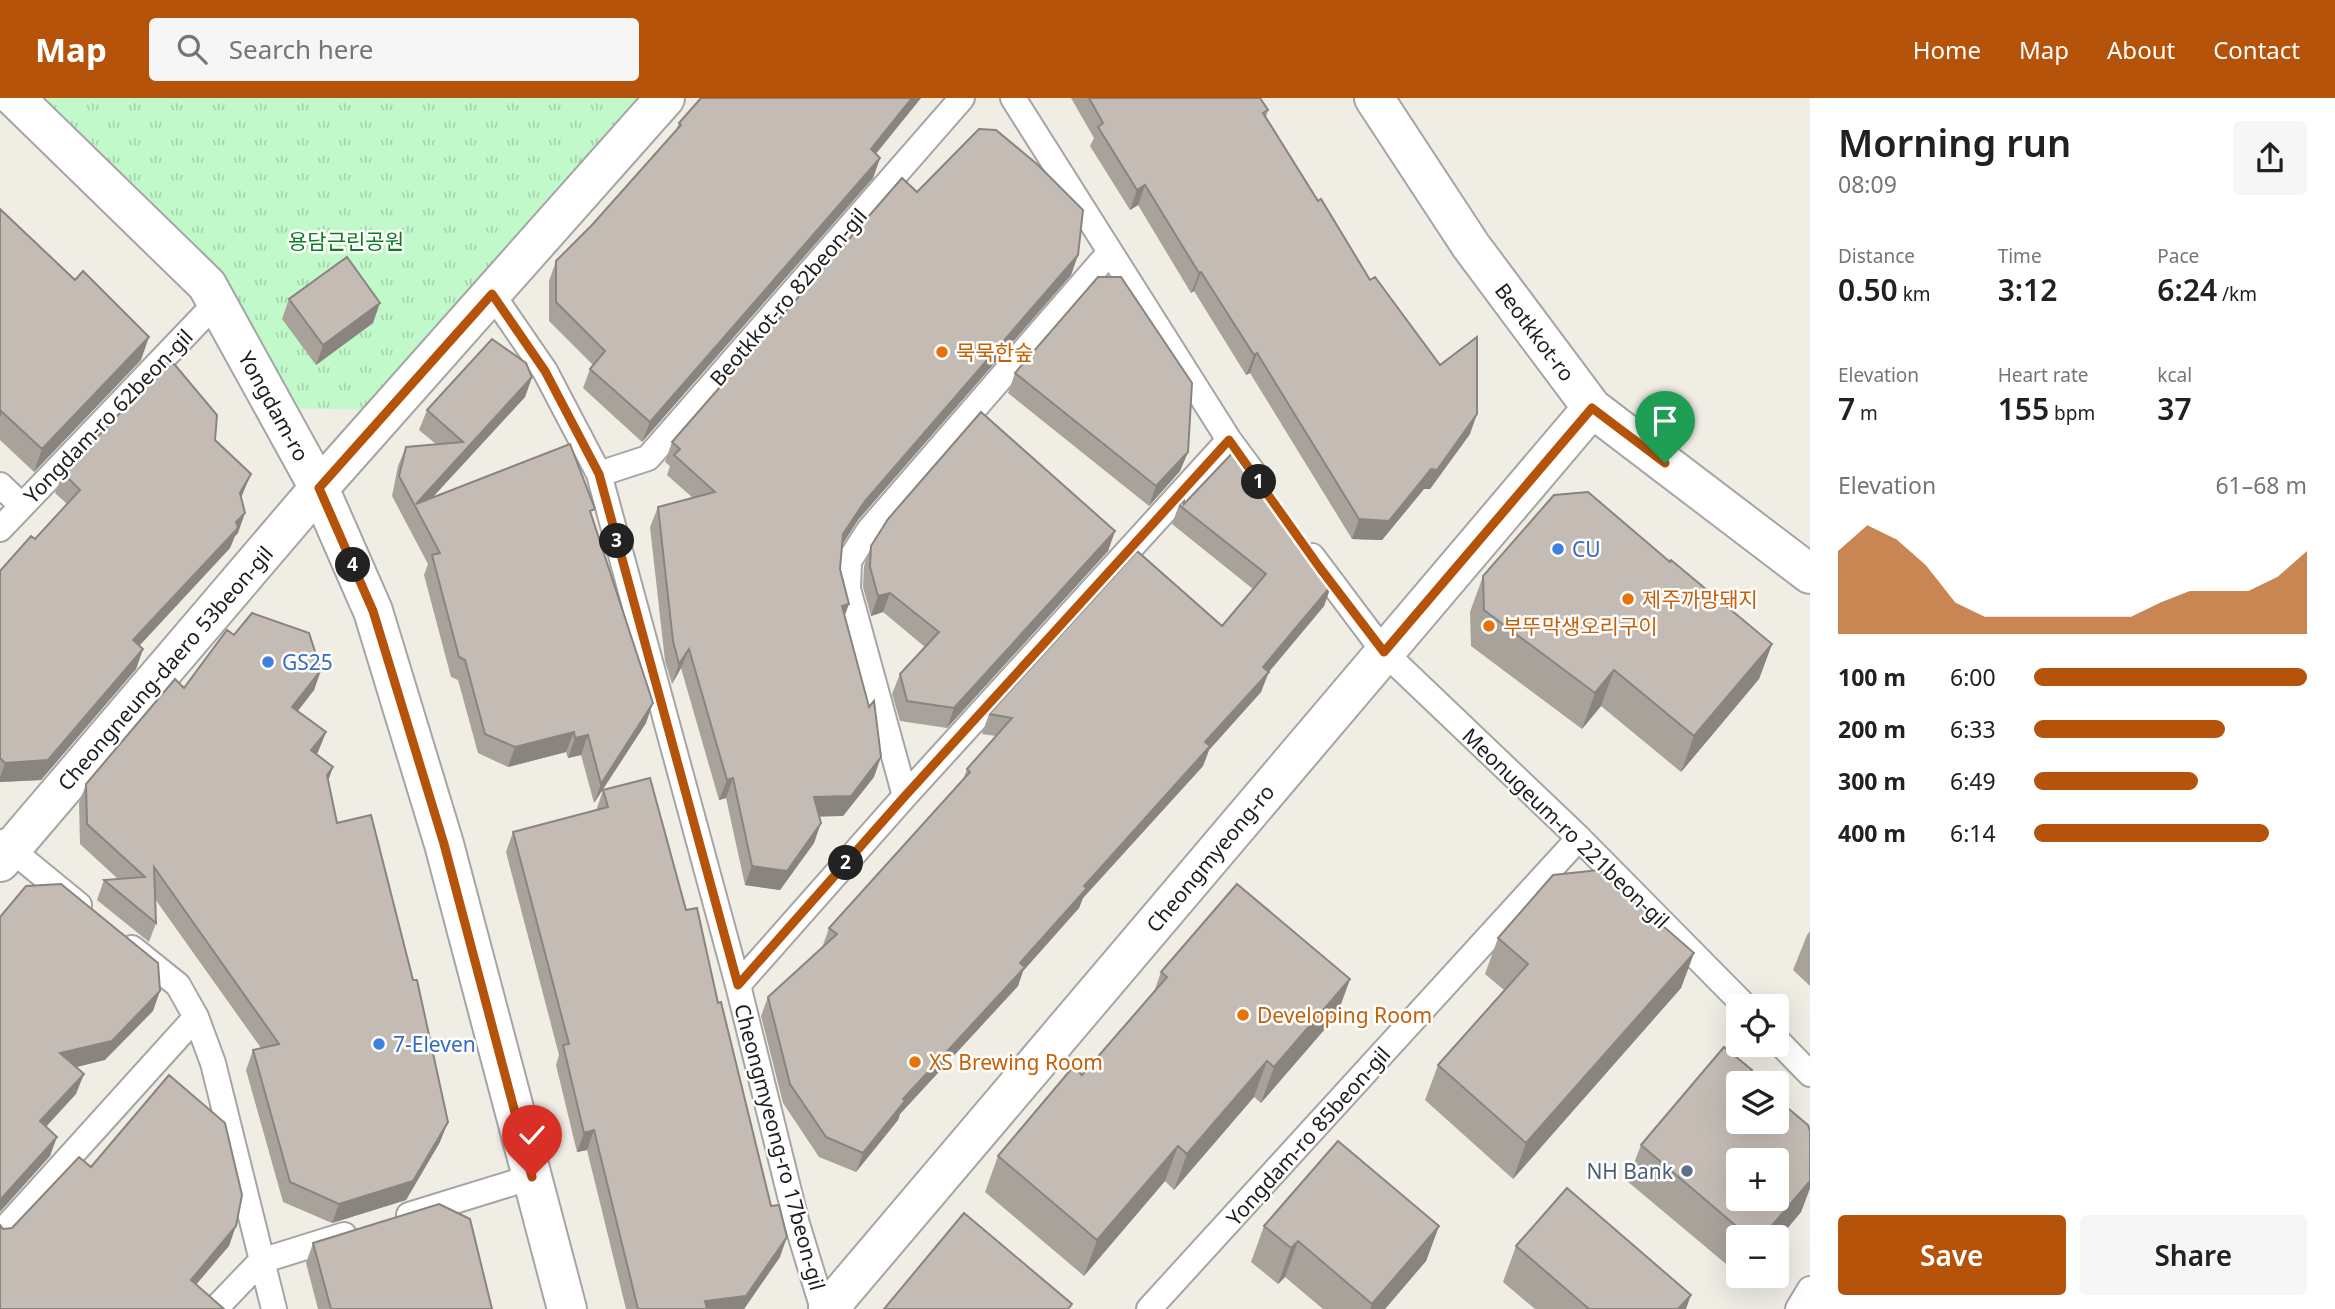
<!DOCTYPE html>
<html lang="en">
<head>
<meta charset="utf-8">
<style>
	:root { --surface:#fff; --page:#f6f6f6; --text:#202124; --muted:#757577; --accent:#b45309 }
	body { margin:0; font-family:"Noto Sans","Noto Sans KR",sans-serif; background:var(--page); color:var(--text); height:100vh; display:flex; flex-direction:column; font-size:26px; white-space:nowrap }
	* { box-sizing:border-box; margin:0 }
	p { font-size:23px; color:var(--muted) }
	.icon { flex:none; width:38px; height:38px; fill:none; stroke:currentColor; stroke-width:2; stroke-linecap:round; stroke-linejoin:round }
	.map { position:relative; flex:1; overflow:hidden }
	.panel { display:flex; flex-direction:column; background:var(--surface); width:525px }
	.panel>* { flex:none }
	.controls { position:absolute; left:1726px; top:896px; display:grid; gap:14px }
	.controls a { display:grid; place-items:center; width:63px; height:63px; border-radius:7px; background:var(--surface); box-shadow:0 7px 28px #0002; font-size:35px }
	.pin { position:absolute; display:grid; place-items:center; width:60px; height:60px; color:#fff; margin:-72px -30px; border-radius:50% 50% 50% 0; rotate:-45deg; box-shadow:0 0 7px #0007 }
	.pin .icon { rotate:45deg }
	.km { position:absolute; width:35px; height:35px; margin:-18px; border-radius:50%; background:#222; color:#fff; font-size:19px; line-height:35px; text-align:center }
	.round { display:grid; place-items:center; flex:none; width:74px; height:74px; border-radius:7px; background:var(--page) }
	.head { display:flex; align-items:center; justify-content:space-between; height:119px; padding:0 28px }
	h1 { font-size:38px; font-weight:600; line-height:52px }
	.metrics { display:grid; grid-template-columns:repeat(3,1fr); gap:10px; height:119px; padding:7px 28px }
	.metrics div { display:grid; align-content:center }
	.metrics b { font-size:30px; font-weight:600 }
	.metrics small { font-size:19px; font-weight:400 }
	.metrics p { font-size:19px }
	.chart { height:196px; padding:14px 28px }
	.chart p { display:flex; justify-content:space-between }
	.chart svg { width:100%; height:126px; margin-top:7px; fill:var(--accent); opacity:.7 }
	.button { display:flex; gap:14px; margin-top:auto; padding:14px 28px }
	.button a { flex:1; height:80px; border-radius:7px; background:var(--accent); color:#fff; font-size:28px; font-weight:600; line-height:80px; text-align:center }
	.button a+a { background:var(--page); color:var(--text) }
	ul { padding:0 28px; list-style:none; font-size:23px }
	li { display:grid; grid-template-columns:112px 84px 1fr; align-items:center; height:52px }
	li i { height:18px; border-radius:9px; background:var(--accent) }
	header { display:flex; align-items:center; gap:42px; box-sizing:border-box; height:98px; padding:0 35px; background:var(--accent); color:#fff }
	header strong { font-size:33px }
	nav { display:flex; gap:38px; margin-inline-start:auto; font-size:24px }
	.search { width:490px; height:63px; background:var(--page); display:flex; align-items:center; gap:18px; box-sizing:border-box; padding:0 24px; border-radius:7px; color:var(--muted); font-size:26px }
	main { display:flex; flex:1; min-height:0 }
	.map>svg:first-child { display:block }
</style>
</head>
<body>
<header>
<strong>Map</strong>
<div class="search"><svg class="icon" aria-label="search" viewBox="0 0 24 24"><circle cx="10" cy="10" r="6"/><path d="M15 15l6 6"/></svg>Search here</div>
<nav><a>Home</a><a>Map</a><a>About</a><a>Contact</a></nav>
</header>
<main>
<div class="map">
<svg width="1810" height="1211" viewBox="0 0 1810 1211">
	<defs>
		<pattern id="park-tufts" width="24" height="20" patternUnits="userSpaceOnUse" patternTransform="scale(1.75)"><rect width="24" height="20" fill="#c1f9ca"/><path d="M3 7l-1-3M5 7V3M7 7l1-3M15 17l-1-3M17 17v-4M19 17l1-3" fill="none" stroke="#a5d5ad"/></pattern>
	</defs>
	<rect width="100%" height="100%" fill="#efede4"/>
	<path fill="url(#park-tufts)" d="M 15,0 L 662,0 L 389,312 L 276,310 L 216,205 Z"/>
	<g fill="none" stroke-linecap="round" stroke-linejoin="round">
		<defs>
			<path id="service" d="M 1013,0 L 1229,342 L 1255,377
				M 492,196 L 545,273 L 599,376 L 738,887 L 797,1126 L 823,1211
				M 599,376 L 648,360 L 962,0
				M 0,387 L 22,408
				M 0,431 L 216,205
				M 1312,458 L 1384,554 L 1579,740 L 1745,908
				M 905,698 L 848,491 L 849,463 L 869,432 L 1110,154
				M 2,744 L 79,807
				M 132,850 L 178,887 L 196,919 L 213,965 L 274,1211
				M 738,887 L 905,698 L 1229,342
				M 1776,941 L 1810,976
				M 409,1117 L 532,1079
				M 0,1136 L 196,919
				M 215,1211 L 261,1163 L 344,1137
				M 1149,1211 L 1579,740
				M 1798,1211 L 1810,1191"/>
			<path id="minor" d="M 0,764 L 319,390 L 665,0"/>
			<path id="tertiary" d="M 15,0 L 207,187 L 319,390 L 373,513 L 444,746 L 567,1211
				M 1374,0 L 1471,148 L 1592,310 L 1810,476
				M 828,1211 L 1592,310"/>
		</defs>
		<use href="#service" stroke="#a5a5a5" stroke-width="28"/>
		<use href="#minor" stroke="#a5a5a5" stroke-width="42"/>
		<use href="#tertiary" stroke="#a5a5a5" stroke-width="42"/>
		<use href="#service" stroke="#fff" stroke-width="24"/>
		<use href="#minor" stroke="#fff" stroke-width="38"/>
		<use href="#tertiary" stroke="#fff" stroke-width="38"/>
	</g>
	<path fill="#a9a29b" d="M 701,0 L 921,0 L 876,56 L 880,60 L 873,80 L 642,344 L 583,290 L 590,271 L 593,267 L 549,223 L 549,183 L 556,163 L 592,127 L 676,32 L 679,25 Z
		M 1071,0 L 1260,0 L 1268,12 L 1266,19 L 1318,103 L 1370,182 L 1470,336 L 1430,391 L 1424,391 L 1382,442 L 1352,441 L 1250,275 L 1246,277 L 1194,193 L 1191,195 L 1138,107 L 1130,112 L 1090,48 L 1094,40 Z
		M 917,94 L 1078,157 L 1071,177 L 858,422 L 843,446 L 840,471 L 845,518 L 874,679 L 843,718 L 819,718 L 814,745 L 780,792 L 745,787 L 726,700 L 719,702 L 681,570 L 672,586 L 665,563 L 650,429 L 658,409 L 693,400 L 667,377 L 670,368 L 665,364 L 672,344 Z
		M 0,111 L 141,262 L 34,374 L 0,342 Z
		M 289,201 L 373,225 L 316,267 L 282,221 Z
		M 1015,275 L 1188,354 L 1180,373 L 1149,408 L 1008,295 Z
		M 532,279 L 525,299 L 433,399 L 592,420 L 646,625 L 594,705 L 581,657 L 568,660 L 566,654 L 508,669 L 478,655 L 458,582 L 451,579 L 424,477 L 428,466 L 392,398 L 398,368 L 406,349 L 436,346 L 419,332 L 427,312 Z
		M 215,342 L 243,395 L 241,400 L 238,435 L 235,438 L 230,450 L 139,548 L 143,551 L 136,571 L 41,682 L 0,684 L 0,473 L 35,441 L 67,406 L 55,395 L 63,375 Z
		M 1184,406 L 1331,488 L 1324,508 L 1269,574 L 1261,594 L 1209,652 L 1203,668 L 1083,800 L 1079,810 L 1023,873 L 1018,888 L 900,1016 L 898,1022 L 856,1074 L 819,1059 L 783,1005 L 761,918 L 768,899 L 822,850 L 829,830 L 963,682 L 967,671 L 996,638 L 982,636 L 989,616 L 1222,528 L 1253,491 L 1172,426 L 1179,407 Z
		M 1115,433 L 1108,453 L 947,630 L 900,623 L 892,596 L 900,576 L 925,549 L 883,514 L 871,518 L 863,489 L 864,468 L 871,448 Z
		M 1670,464 L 1772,546 L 1759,581 L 1681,674 L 1601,608 L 1582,631 L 1471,548 L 1470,514 L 1483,478 Z
		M 234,537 L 321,572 L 314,592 L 298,613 L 326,634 L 317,656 L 328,684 L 337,725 L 440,1044 L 406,1102 L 332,1125 L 283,1104 L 246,972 L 253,952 L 261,950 L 155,801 L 156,825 L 149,844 L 97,802 L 104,782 L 118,781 L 80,746 L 79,705 L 86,686 L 184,590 Z
		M 603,692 L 686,812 L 718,905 L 780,1159 L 744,1211 L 626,1211 L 587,1052 L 577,1054 L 556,967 L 559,957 L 506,754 L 513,734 L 596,713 Z
		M 1810,833 L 1810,888 L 1793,872 L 1807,837 Z
		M 1498,840 L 1694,855 L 1681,890 L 1513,1081 L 1425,1002 L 1438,967 L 1504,892 L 1485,876 Z
		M 1161,874 L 1350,881 L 1337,917 L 1261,1005 L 1254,999 L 1174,1092 L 1165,1083 L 1084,1178 L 985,1094 L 998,1058 L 1082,977 L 1154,894 Z
		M 1752,972 L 1750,978 L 1810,1033 L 1810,1090 L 1801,1114 L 1776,1144 L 1776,1139 L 1738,1139 L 1738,1176 L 1627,1083 L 1641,1047 Z
		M 1264,1128 L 1439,1128 L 1426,1163 L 1385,1211 L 1323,1211 L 1285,1179 L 1278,1186 L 1251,1164 Z
		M 313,1145 L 492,1211 L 318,1211 L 306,1165 Z
		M 1516,1148 L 1686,1211 L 1535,1211 L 1503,1184 Z"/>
	<path fill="#89847e" d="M 912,0 L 921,0 L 863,71 L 871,51 Z
		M 880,60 L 873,80 L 642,344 L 650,324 Z
		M 1145,87 L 1138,107 L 1130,112 L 1137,92 Z
		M 1078,157 L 1071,177 L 858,422 L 836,456 L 843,436 L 865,403 Z
		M 1201,174 L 1194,193 L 1191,195 L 1199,175 Z
		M 380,205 L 373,225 L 316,267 L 323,247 Z
		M 149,239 L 141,262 L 34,374 L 42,351 Z
		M 1257,255 L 1250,275 L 1246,277 L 1254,257 Z
		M 532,279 L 525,299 L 418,415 L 416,406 Z
		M 1477,316 L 1470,336 L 1430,391 L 1424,391 L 1382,442 L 1352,441 L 1359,421 L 1431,371 Z
		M 1188,354 L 1180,373 L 1149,408 L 1156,388 Z
		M 251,376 L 243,395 L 232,415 L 240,395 Z
		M 245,415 L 238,435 L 235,438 L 230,450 L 126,562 L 133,542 Z
		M 1115,433 L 1108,453 L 947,630 L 954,610 Z
		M 1331,488 L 1324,508 L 1268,575 L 1261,594 L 1209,652 L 1203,668 L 1083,800 L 1079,810 L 1023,873 L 1018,888 L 900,1016 L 898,1022 L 856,1074 L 863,1055 L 903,1001 L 1020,865 L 1084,788 L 1205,644 L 1263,569 Z
		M 890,495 L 883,514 L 871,518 L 878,498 Z
		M 849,506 L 842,525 L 842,508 Z
		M 1772,546 L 1759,581 L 1681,674 L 1694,638 Z
		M 143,551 L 136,571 L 41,682 L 0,684 L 0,679 L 5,665 Z
		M 689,551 L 681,570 L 672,586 L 679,566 Z
		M 321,572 L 314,592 L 285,629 L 292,609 Z
		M 1614,572 L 1601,608 L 1582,631 L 1595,595 Z
		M 653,605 L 646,625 L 594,705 L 601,686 Z
		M 326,634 L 318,654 L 304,671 L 311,652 Z
		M 574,634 L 566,654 L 508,669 L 515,649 Z
		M 588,637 L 581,657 L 568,660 L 575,640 Z
		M 881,659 L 874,679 L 843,718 L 807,719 L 814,699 Z
		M 333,669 L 326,689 L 327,677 Z
		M 733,680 L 726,700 L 719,702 L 727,682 Z
		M 821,725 L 814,745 L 780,792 L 745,787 L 752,768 Z
		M 1694,855 L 1681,890 L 1513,1081 L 1526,1045 Z
		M 1350,881 L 1337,917 L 1261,1005 L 1274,969 Z
		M 160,893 L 153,913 L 105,962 L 53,975 L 60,955 Z
		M 1267,963 L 1254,999 L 1174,1092 L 1187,1056 Z
		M 84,976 L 76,996 L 33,1043 L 40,1023 Z
		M 448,1024 L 440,1044 L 406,1102 L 332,1125 L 339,1106 Z
		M 594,1032 L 587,1052 L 577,1054 L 584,1035 Z
		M 57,1039 L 50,1058 L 0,1114 L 0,1102 Z
		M 1178,1048 L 1165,1083 L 1084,1178 L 1097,1142 Z
		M 1810,1083 L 1810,1090 L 1801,1114 L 1776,1144 L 1776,1139 L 1762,1139 Z
		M 236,1128 L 229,1148 L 183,1202 L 191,1182 Z
		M 1439,1128 L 1426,1163 L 1385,1211 L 1370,1211 L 1372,1206 Z
		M 787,1139 L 780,1159 L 744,1211 L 702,1211 L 705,1203 Z
		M 1298,1143 L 1285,1179 L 1278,1186 L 1291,1150 Z
		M 1691,1197 L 1686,1211 L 1678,1211 Z"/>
	<path fill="#c4bcb4" stroke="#89847e" stroke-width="2" fill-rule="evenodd" d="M 701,0 L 912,0 L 871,51 L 880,60 L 650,324 L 590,271 L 605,253 L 556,204 L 556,163 L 592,127 L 681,27 L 679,25 Z
		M 1089,0 L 1260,0 L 1268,12 L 1263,15 L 1318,103 L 1321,101 L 1370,182 L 1375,179 L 1440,267 L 1477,239 L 1477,316 L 1437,372 L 1431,371 L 1389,423 L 1359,421 L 1257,255 L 1254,257 L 1201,174 L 1199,175 L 1145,87 L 1137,92 L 1098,29 L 1103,25 Z
		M 979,31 L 996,32 L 1038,67 L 1083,112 L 1078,157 L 865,403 L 843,436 L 840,471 L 849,506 L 842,508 L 869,609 L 874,603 L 881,659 L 851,698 L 814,699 L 821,725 L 787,773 L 752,768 L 733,680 L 727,682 L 689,551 L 679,566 L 673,543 L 658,409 L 715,394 L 674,357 L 680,351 L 672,344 L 902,80 L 917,94 Z
		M 0,111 L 75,182 L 83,173 L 149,239 L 42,351 L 1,313 L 0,318 Z
		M 347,159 L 380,205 L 323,247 L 289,201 Z
		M 1098,179 L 1121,179 L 1192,285 L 1188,354 L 1156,388 L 1015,275 Z
		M 492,241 L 526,265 L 532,279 L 416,406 L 570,346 L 595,411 L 590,413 L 653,605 L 601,686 L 588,637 L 575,640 L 574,634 L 515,649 L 485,636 L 465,562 L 459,559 L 432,457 L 440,455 L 399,378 L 406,349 L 463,344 L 427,312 Z
		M 169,263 L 175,267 L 217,317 L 215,342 L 251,376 L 240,395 L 245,415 L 236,424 L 238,430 L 133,542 L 143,551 L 48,662 L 5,665 L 0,660 L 0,473 L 31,438 L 35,441 L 80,392 L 63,375 Z
		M 981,314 L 1115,433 L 954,610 L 907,603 L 900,576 L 939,534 L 890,495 L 878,498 L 870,469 L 871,448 L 888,421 Z
		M 1237,350 L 1330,478 L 1331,488 L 1263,569 L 1269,574 L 1205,644 L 1210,648 L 1084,788 L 1087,790 L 1020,865 L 1025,869 L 903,1001 L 905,1003 L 863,1055 L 826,1039 L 790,986 L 768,899 L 837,836 L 829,830 L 970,674 L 967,671 L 1012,620 L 989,616 L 1137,453 L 1222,528 L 1266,476 L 1179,407 L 1184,402 L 1184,406 Z
		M 1588,394 L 1670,464 L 1671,462 L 1772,546 L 1694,638 L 1614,572 L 1595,595 L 1484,512 L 1483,478 L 1554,397 Z
		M 252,515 L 309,535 L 321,572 L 292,609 L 326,634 L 311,652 L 333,669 L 327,677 L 337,725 L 371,717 L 413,882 L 417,882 L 448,1024 L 413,1083 L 339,1106 L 290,1084 L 253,952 L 279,946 L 154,769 L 156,825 L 104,782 L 145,779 L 87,726 L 86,686 L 175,581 L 184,590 L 227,532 L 234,537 Z
		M 650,680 L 686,812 L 697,810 L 718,905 L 721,904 L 771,1108 L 779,1107 L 787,1139 L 746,1198 L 705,1203 L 707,1211 L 638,1211 L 594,1032 L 584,1035 L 563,947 L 569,946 L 513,734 L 608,709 L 603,692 Z
		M 1599,772 L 1694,855 L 1526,1045 L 1438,967 L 1528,866 L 1498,840 L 1553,777 Z
		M 61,786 L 158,865 L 160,893 L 112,943 L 60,955 L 84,976 L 40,1023 L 57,1039 L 0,1102 L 0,819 L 26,788 Z
		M 1237,786 L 1350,881 L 1274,969 L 1267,963 L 1187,1056 L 1178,1048 L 1097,1142 L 998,1058 L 1073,969 L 1082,977 L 1167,879 L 1161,874 Z
		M 1724,949 L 1752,972 L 1749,978 L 1758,985 L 1738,985 L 1738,1024 L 1776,1024 L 1776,1000 L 1808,1027 L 1810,1033 L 1810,1083 L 1762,1139 L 1749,1139 L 1641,1047 ZM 1738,1062 L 1776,1062 L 1776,1101 L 1738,1101 Z
		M 169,977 L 225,1025 L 242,1097 L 236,1128 L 191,1182 L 224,1211 L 0,1211 L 0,1127 L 3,1131 L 12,1130 L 79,1059 L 91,1069 Z
		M 1338,1043 L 1439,1128 L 1372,1206 L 1298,1143 L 1291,1150 L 1264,1128 Z
		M 1567,1090 L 1691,1197 L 1678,1211 L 1587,1211 L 1588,1210 L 1516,1148 Z
		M 439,1106 L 470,1121 L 492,1211 L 331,1211 L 313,1145 Z
		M 964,1115 L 1072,1206 L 1068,1211 L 884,1211 Z"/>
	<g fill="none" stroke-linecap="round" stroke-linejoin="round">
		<defs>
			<path id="route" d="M 532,1079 L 444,746 L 373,513 L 319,390 L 492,196 L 545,273 L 599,376 L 738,887 L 905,698 L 1229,342 L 1320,470 L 1384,554 L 1592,310 L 1665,365"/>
		</defs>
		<use href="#route" stroke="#fff" stroke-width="14"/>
		<use href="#route" stroke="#b45309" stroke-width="9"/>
	</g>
	<g fill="#e8710a" stroke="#fff" stroke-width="2.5">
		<circle cx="942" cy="254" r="7"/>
		<circle cx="1628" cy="501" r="7"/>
		<circle cx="1489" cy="528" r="7"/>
		<circle cx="1243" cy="917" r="7"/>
		<circle cx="915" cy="964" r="7"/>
	</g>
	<g fill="#3f7fe0" stroke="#fff" stroke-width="2.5">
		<circle cx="1558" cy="451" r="7"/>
		<circle cx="268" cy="564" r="7"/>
		<circle cx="379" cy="946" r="7"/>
	</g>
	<circle fill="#5c6f8a" stroke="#fff" stroke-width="2.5" cx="1687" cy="1073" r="7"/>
	<g text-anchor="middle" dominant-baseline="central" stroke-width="5" stroke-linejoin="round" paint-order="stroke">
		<g font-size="21" fill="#0b7d1f" stroke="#fff">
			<text x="346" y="143">용담근린공원</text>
		</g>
		<g font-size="21" fill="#1e1e1e" stroke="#fff">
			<text transform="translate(788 199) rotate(-49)">Beotkkot-ro 82beon-gil</text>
			<text transform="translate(1535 234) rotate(53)">Beotkkot-ro</text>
			<text transform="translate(274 308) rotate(61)">Yongdam-ro</text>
			<text transform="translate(108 318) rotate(-46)">Yongdam-ro 62beon-gil</text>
			<text transform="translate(165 570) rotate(-49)">Cheongneung-daero 53beon-gil</text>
			<text transform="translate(1566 730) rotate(44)">Meonugeum-ro 221beon-gil</text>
			<text transform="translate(1210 760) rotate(-50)">Cheongmyeong-ro</text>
			<text transform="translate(1308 1038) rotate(-48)">Yongdam-ro 85beon-gil</text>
			<text transform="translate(780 1049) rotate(75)">Cheongmyeong-ro 17beon-gil</text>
		</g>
		<g font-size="21" fill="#c56008" stroke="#fff" text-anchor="start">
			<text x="956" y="254">묵묵한숲</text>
			<text x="1642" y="501">제주까망돼지</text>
			<text x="1503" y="528">부뚜막생오리구이</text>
			<text x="1257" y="917">Developing Room</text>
			<text x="929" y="964">XS Brewing Room</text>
		</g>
		<g font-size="21" fill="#366cbe" stroke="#fff" text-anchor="start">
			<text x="1572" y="451">CU</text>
			<text x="282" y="564">GS25</text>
			<text x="393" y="946">7-Eleven</text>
		</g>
		<g font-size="21" fill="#4e5e75" stroke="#fff" text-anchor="end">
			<text x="1673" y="1073">NH Bank</text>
		</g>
	</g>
</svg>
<div class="controls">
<a><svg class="icon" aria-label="locate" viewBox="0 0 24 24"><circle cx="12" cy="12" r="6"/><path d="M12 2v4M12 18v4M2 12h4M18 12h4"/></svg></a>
<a><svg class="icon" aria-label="layers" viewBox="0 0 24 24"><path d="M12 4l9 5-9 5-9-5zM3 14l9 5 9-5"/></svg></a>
<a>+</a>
<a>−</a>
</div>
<div class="pin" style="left:1665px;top:365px;background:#1e9e55"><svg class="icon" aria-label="arrive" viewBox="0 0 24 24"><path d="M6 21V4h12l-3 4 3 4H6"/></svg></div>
<div class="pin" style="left:532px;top:1079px;background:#d93025"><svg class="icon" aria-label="check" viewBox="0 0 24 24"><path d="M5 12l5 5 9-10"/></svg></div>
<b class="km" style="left:1259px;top:384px">1</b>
<b class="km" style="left:846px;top:765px">2</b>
<b class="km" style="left:617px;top:443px">3</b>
<b class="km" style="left:353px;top:467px">4</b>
</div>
<section class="panel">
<div class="head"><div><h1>Morning run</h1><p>08:09</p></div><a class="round"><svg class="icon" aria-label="share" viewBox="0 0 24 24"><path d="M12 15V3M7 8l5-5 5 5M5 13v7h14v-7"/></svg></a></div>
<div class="metrics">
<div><p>Distance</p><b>0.50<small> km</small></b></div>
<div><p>Time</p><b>3:12</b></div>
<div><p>Pace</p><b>6:24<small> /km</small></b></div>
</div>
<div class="metrics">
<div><p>Elevation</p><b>7<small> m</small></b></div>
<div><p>Heart rate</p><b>155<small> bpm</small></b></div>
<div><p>kcal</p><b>37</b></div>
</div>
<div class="chart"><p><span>Elevation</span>61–68 m</p>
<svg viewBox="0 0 160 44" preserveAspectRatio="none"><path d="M0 44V15L10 6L20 11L30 20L40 33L50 38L60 38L70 38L80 38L90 38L100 38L110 33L120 29L130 29L140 29L150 24L160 15V44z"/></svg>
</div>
<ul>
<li><b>100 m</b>6:00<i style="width:100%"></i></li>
<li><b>200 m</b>6:33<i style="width:70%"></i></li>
<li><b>300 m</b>6:49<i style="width:60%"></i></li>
<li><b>400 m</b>6:14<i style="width:86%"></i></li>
</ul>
<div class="button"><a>Save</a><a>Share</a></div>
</section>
</main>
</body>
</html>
